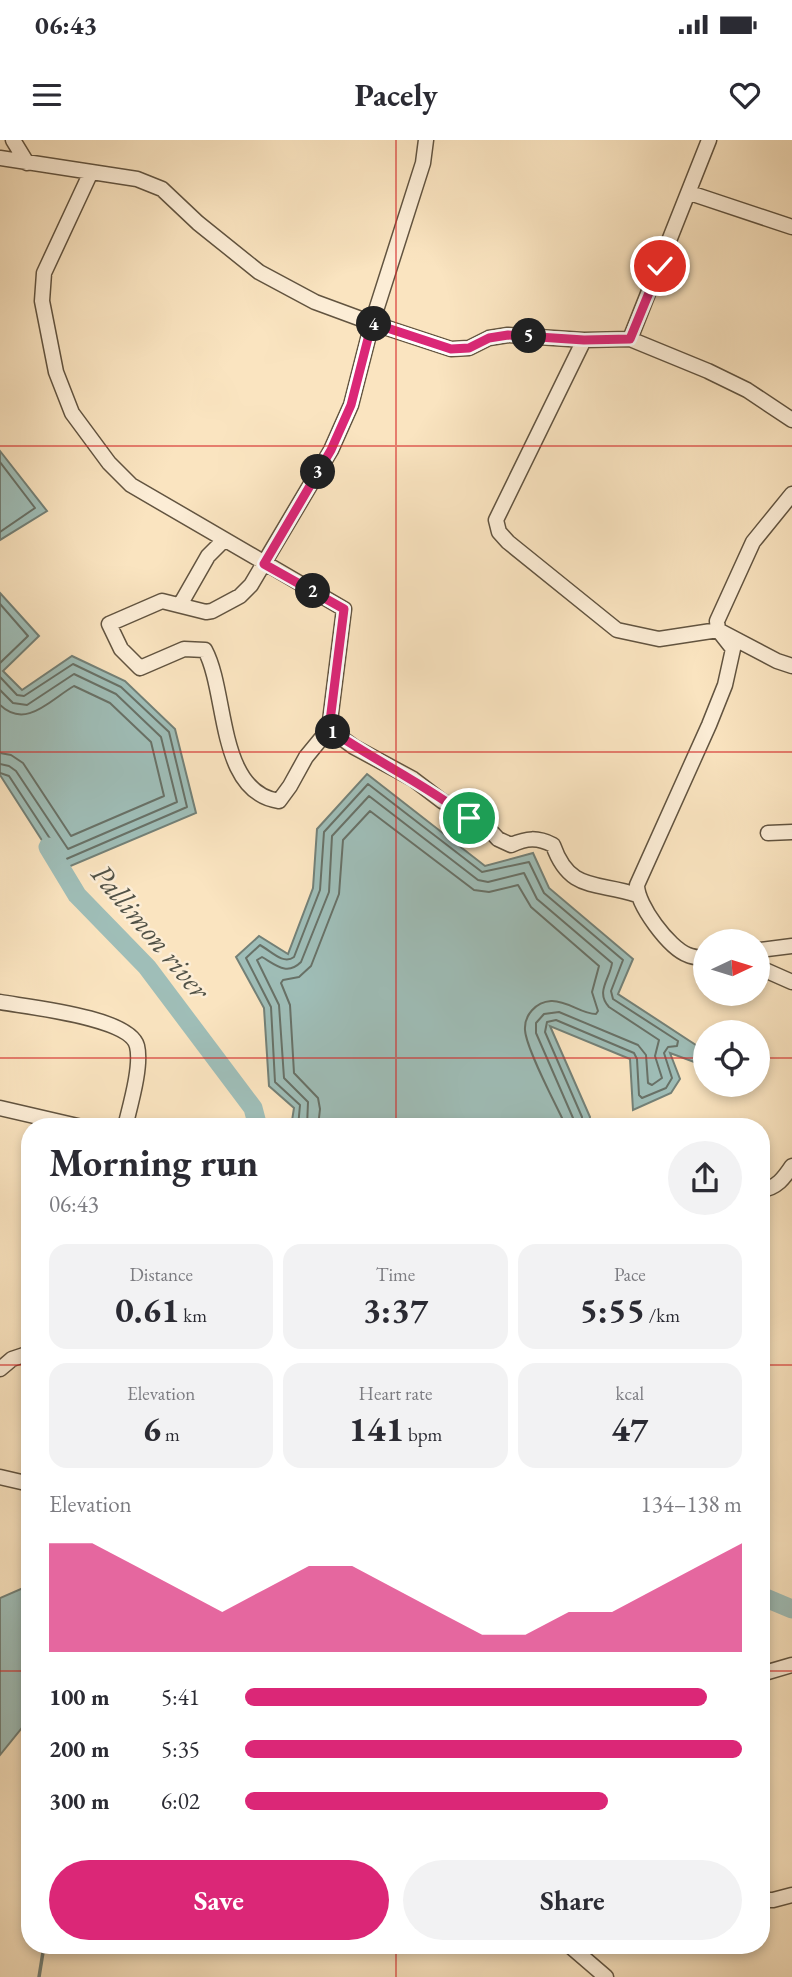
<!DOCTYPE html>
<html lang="en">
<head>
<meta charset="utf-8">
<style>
	:root { --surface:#fff; --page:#f2f2f3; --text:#2b2b33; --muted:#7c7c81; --accent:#db2777 }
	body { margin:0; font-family:"EB Garamond",serif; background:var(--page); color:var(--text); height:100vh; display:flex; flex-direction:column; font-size:26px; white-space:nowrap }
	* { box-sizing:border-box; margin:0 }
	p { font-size:23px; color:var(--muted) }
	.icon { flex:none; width:38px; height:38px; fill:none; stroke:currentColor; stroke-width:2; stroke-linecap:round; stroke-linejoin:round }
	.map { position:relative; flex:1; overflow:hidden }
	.panel { position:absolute; left:21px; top:978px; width:749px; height:836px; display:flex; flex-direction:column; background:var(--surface); border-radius:28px; box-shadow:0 4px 10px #0003 }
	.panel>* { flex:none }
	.needle { width:46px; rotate:86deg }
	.tools { position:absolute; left:693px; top:789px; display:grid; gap:14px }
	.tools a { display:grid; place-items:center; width:77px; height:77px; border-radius:50%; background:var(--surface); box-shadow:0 4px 10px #0003; font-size:35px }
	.pin { position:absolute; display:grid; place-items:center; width:60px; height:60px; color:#fff; margin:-30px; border:4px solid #fff; border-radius:50%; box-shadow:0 2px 7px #0007 }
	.km { position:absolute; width:35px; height:35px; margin:-18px; border-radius:50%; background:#222; color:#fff; font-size:19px; line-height:35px; text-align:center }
	.round { display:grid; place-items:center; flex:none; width:74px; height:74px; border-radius:37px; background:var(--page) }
	.summary { display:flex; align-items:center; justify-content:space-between; height:119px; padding:0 28px }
	h1 { font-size:38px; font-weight:700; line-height:52px }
	.metrics { display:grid; grid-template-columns:repeat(3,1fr); gap:10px; height:119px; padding:7px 28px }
	.metrics div { display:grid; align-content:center; border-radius:18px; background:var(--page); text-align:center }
	.metrics b { font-size:35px; font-weight:700 }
	.metrics small { font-size:19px; font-weight:400 }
	.metrics p { font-size:19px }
	.chart { height:196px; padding:14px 28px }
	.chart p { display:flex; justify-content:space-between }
	.chart svg { width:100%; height:126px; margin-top:7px; fill:var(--accent); opacity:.7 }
	.button { display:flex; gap:14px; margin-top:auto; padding:14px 28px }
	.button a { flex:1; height:80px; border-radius:42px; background:var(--accent); color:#fff; font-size:28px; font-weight:700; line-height:80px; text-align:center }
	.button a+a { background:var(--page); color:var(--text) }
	ul { padding:0 28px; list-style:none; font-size:23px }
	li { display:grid; grid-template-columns:112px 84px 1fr; align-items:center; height:52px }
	li i { height:18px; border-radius:9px; background:var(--accent) }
	.status { display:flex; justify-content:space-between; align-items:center; height:49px; padding:0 35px; background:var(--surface); direction:ltr }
	.status svg { height:19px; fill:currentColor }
	header { display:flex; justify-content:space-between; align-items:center; height:91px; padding:0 28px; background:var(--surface); font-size:32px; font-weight:700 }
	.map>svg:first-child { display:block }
</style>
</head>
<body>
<div class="status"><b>06:43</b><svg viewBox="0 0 49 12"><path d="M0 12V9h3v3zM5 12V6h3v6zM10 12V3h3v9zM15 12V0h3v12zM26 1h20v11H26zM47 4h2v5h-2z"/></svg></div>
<header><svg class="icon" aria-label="menu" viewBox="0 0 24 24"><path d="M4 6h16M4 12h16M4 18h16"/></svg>Pacely<svg class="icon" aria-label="heart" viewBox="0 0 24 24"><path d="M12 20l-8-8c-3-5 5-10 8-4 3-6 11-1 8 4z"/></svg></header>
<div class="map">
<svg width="792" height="1837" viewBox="0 0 792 1837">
	<rect width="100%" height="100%" fill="#fae4c0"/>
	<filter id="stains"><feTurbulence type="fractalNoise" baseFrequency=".00286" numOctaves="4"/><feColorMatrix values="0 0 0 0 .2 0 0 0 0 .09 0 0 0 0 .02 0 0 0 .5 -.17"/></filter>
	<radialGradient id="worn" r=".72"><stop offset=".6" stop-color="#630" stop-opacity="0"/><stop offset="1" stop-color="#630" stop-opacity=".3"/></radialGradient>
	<path fill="#9fbeb8" stroke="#738077" stroke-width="2" d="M 0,311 L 47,371 L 0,400 Z
		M 0,453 L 39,496 L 3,531 L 22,550 L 72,516 L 125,541 L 175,589 L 196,673 L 61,730 L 0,635 Z
		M 367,634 L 485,726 L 533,713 L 549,748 L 633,819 L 618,854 L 705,911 L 705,926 L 670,913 L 680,939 L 671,953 L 633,970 L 630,919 L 550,886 L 590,977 L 589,987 L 291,987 L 294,968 L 269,946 L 264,868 L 236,817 L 259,796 L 288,814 L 313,748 L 317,689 Z
		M 30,1445 L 30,1578 L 0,1615 L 0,1458 Z"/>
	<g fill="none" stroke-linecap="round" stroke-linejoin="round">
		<path stroke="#687167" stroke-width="2" d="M 0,322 L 35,368 L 0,392
			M 0,464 L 28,496 L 0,523
			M 0,537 L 17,555 L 24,556 L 73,524 L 121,547 L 169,592 L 187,667 L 64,720 L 9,636 L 0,633
			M 0,550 L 13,563 L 27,565 L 74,534 L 116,554 L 161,597 L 177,662 L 68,709 L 16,631 L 9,626 L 0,624
			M 0,565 C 26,590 51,559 74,546 L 110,563 L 151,602 L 164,656 L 71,696 L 23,623 L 11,615 L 0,613
			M 298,987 L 300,965 L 275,942 L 271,867 L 246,818 L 260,805 C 271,811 283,825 294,817 L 320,750 L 324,692 L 368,644 L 482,732 L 529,722 L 544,753 L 623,820 L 611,851 L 613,859 L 678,901 L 677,906 L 668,907 L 664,913 L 672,938 L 666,948 L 642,958 L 639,955 L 637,919 L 634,913 L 556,880 L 547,882 L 545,892 L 582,977 L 582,987
			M 307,987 L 308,962 L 284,938 L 279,865 L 257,820 L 262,817 C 276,825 287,836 301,822 L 329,752 L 332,696 L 369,656 L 478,740 L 488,742 L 524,733 L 537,759 L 612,823 C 610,839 595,852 609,867 L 659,900 L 655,916 L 662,938 L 652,945 L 648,943 L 646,915 L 638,905 L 559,872 L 544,874 L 536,883 L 536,893 L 573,978 L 573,987
			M 318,987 L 320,969 L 318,958 L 294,933 L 290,865 L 281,843 L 283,840 L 299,837 L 311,826 L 339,754 L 343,700 L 370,671 L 474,750 L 489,752 L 518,745 L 531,767 L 599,826 L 592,852 L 598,871 L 596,874 C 581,874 567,860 551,861 C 536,862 524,875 525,890 C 526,908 554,961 563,980 L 563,987"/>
		<path stroke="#738077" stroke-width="3.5" d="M 39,1837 L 44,1806"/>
		<path stroke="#9fbeb8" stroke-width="19" d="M 48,707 L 77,755 L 147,827 L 253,968 L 258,987
			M 761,1456 L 792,1469"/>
		<defs>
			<path id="minor" d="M 13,0 L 27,23
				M 0,18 L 137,39 L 162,49 L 198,83 L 259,132 L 315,162 L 372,183 L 451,209 L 469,208 L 489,198 L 508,195 L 584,200 L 630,199 L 708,231 L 747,250 L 792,280
				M 91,32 L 44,133 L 42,161 L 56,232 L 72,273 L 109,323 L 131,345 L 265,423 L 344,469 L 329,589 L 306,617 L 290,646 L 279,661 C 217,652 228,553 205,510 L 184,509 L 140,528 L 121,509 L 109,484 L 162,461 L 206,472 L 212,471 L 240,456 L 251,445 L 331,310 L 351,265 L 372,183 L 423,23 L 426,0
				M 690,53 L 792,87
				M 630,199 L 709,0
				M 584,200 L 496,380 L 499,392 L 508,402 L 617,490 L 659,499 L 718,490 L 777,521 L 792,526
				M 180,465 L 208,416 L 224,400
				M 329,589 L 354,607 L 413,639 L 442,661 L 485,685 L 498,699 L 511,705 C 527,698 537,697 553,705 C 570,753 597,741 637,755
				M 768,693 L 792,692
				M 760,810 L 792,806
				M 705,819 C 700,818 693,817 688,815 C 669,808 637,765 637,745 L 709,585 L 725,545 L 733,509 L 718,490 L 717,481 L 753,402 L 792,354
				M 758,827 L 792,842
				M 0,862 C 27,867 130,877 137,906 C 142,926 130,966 125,987
				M 0,968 L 82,987
				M 761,1050 C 777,1048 784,1038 792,1026
				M 0,1229 L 12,1219 L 30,1213
				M 0,1337 L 30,1344
				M 761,1534 L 792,1525
				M 761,1760 L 773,1760 L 792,1755
				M 570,1806 L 606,1837"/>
		</defs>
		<use href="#minor" stroke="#625440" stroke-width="17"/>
		<use href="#minor" stroke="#fcedd6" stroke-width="14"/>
	</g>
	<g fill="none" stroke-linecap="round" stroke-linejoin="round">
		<defs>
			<path id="route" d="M 469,678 C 425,644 375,621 329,589 L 344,469 L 264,424 L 331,310 L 351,265 L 372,183 L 451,209 L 469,208 L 489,198 L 508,195 L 584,200 L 630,199 L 660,126"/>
		</defs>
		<use href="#route" stroke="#fff" stroke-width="14"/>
		<use href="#route" stroke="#db2777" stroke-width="9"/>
	</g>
	<path fill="none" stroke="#d62828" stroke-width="2" stroke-opacity="0.55" d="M 396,0 L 396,987M 0,306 L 792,306M 0,612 L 792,612M 0,918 L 705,918M 758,918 L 792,918M 0,1225 L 30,1225M 761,1225 L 792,1225M 0,1531 L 30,1531M 761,1531 L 792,1531M 396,1806 L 396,1837"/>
	<g text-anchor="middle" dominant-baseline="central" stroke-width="5" stroke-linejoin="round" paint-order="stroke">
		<g font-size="30" font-style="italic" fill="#515247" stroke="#fcedd6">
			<text transform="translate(151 791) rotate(50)">Pallimon river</text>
		</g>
	</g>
	<rect width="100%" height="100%" filter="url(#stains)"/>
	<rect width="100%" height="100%" fill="url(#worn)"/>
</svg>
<div class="tools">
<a><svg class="needle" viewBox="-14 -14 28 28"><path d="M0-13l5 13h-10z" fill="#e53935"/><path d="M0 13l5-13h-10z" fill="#7c7c81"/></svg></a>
<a><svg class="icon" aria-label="locate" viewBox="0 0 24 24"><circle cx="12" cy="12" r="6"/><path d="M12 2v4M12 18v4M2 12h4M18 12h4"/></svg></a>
</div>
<div class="pin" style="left:469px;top:678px;background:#1e9e55"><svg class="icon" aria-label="arrive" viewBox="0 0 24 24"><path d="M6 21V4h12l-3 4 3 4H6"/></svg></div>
<div class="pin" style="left:660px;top:126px;background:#d93025"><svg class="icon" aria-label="check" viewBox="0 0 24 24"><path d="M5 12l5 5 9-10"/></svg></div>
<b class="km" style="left:333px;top:592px">1</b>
<b class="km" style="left:313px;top:451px">2</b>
<b class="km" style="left:318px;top:332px">3</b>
<b class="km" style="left:374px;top:184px">4</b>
<b class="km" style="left:529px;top:196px">5</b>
<section class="panel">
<div class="summary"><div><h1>Morning run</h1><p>06:43</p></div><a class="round"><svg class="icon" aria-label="share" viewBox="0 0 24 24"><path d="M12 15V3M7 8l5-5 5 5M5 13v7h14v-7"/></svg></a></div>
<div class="metrics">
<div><p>Distance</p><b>0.61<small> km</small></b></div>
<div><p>Time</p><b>3:37</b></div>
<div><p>Pace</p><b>5:55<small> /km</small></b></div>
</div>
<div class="metrics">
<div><p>Elevation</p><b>6<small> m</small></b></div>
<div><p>Heart rate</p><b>141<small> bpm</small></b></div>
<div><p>kcal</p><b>47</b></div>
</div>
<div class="chart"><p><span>Elevation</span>134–138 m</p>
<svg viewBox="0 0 160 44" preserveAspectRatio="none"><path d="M0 44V6L10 6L20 14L30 22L40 30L50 22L60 14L70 14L80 22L90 30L100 38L110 38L120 30L130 30L140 22L150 14L160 6V44z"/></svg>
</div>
<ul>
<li><b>100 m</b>5:41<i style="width:93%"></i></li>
<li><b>200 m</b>5:35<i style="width:100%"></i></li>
<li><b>300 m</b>6:02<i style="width:73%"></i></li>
</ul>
<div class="button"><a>Save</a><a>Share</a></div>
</section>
</div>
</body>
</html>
